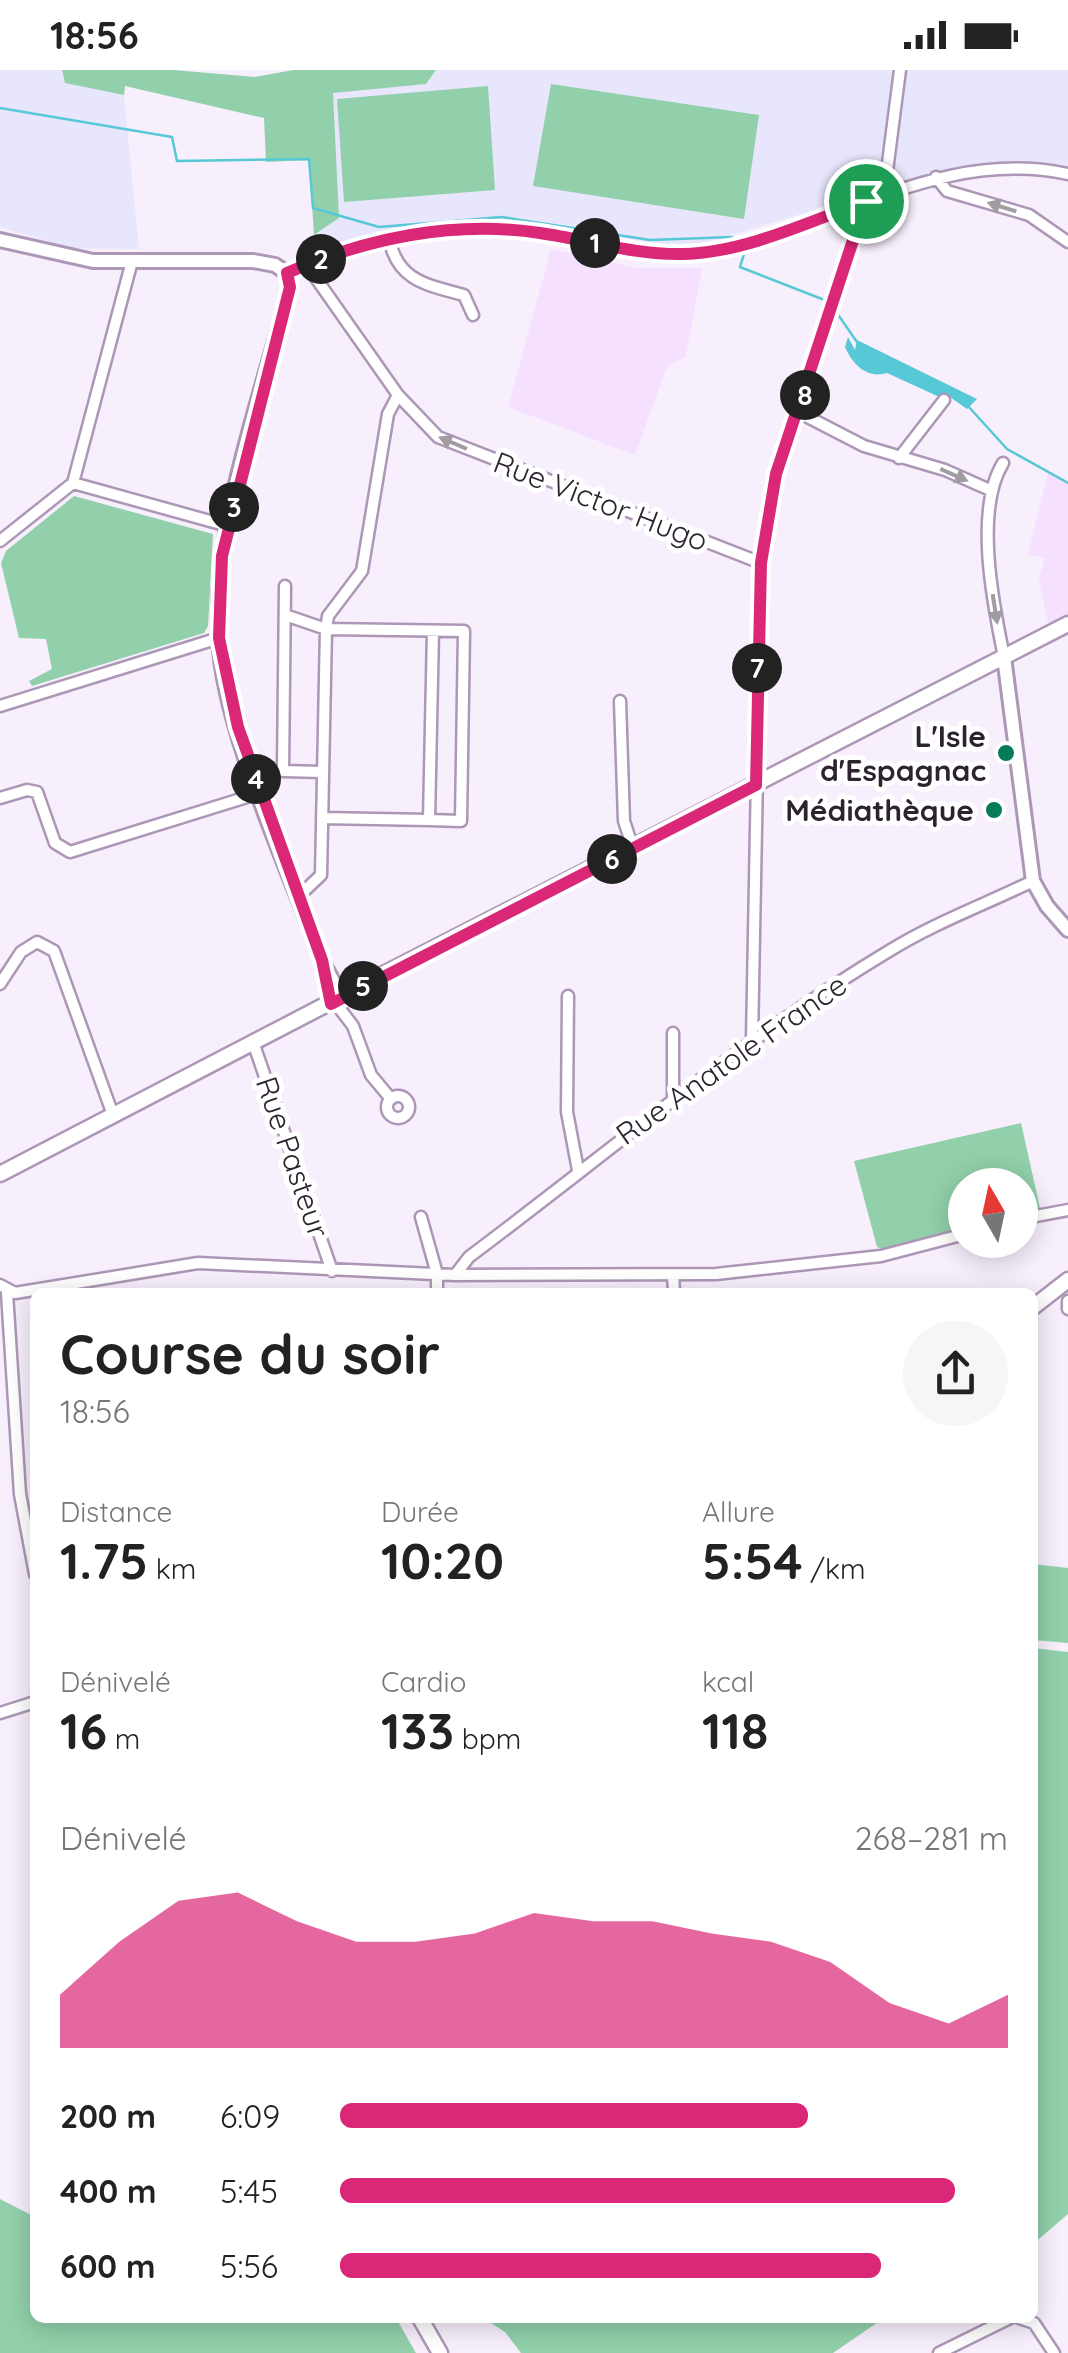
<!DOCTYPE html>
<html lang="fr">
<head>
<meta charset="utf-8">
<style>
	:root { --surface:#fff; --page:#f6f6f6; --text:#222; --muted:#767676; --accent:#db2777 }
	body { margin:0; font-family:Quicksand,sans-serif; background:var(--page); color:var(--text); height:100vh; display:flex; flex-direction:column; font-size:38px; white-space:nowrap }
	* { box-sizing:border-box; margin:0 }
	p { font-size:32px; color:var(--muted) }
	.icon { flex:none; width:55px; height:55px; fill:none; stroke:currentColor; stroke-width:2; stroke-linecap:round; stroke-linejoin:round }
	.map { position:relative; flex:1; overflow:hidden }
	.side { position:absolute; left:30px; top:1218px; width:1008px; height:1035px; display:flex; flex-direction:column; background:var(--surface); border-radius:15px; box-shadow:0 5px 25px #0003 }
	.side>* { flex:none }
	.needle { width:65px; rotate:351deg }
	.fabs { position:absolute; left:948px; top:1098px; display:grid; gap:20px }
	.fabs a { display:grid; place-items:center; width:90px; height:90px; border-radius:50%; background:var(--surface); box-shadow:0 5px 25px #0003; font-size:50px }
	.pin { position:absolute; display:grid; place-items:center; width:85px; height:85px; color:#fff; margin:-42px; border:5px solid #fff; border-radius:50%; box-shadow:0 2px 10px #0007 }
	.km { position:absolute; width:50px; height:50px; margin:-25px; border-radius:50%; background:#222; color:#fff; font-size:28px; line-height:50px; text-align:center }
	.round { display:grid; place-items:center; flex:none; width:105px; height:105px; border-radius:52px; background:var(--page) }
	.overview { display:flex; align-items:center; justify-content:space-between; height:170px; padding:0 30px }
	h1 { font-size:55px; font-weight:700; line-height:75px }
	.metrics { display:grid; grid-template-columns:repeat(3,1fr); gap:15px; height:170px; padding:10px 30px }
	.metrics div { display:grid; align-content:center }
	.metrics b { font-size:50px; font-weight:700 }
	.metrics small { font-size:28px; font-weight:400 }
	.metrics p { font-size:28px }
	.chart { height:280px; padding:20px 30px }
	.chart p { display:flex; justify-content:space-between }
	.chart svg { width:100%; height:180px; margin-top:10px; fill:var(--accent); opacity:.7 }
	ul { padding:0 30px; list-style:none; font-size:32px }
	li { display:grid; grid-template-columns:160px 120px 1fr; align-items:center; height:75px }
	li i { height:25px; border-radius:12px; background:var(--accent) }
	.status { display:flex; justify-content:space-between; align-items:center; height:70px; padding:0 50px; background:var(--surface); direction:ltr }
	.status svg { height:28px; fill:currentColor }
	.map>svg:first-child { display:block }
</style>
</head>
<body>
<div class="status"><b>18:56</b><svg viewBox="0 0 49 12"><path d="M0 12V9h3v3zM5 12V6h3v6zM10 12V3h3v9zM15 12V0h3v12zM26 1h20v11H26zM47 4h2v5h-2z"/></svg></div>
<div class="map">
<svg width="1068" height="2283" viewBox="0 0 1068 2283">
	<rect width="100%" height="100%" fill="#f8effc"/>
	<path fill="#f6e0ff" d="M 551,179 L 638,198 L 702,198 L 686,286 L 667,297 L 635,385 L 508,337 Z
		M 1048,403 L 1068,413 L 1068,544 L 1048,553 L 1039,509 L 1045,488 L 1028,484 Z"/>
	<path fill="#e8e6fc" d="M 0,0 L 62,0 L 65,13 L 124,25 L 139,179 L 70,178 L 0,157 Z
		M 436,0 L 1068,0 L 1068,95 L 1007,91 L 970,94 L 701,174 L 659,174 L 500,149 L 453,150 L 389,160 L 315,180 L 314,165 L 339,148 L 333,22 L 426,14 Z"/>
	<path fill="#91d0aa" d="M 62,0 L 174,0 L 255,7 L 293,0 L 436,0 L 426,14 L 333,23 L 339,148 L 314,165 L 309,90 L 266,92 L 264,48 L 125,16 L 124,25 L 65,13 Z
		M 551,14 L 759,45 L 744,149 L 533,116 Z
		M 488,16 L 495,120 L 344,132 L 337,29 Z
		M 74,426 L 213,464 L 208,556 L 204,563 L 32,616 L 29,611 L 52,599 L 46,569 L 19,568 L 1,493 L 6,481 Z
		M 1021,1053 L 1040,1138 L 1020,1143 L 1020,1115 L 965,1115 L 965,1159 L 884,1180 L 877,1177 L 854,1091 Z
		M 1033,1494 L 1068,1498 L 1068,1573 L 1033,1570 Z
		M 1033,1578 L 1068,1582 L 1068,2144 L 1033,2174 Z
		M 0,2129 L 35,2147 L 35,2248 L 396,2248 L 416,2283 L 0,2283 Z
		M 483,2248 L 884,2248 L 833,2283 L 521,2283 L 505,2262 Z"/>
	<path fill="#57c8d6" d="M 848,267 L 855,280 L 857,270 L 977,329 L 967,339 L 950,327 L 946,330 L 887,303 C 867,309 853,295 845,277 Z"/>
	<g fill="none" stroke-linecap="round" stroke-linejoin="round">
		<path stroke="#57c8d6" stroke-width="2.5" d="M 0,38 L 172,67 L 177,91 L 309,89 L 313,138 L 379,157 L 502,147 L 650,170 L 732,167
			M 744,184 L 740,197 L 827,231
			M 839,246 L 859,275
			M 968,336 L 1007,379 L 1068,413"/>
		<defs>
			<path id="minor" d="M 936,107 L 947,121 L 1029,145 L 1068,172
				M 884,124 L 900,0
				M 389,168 C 397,211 427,215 464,225 L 473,245
				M 306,194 L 398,325 L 438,367 L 761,493 L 752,970
				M 287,203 C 365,168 452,151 538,162 C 592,170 647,191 703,183 C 828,163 936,76 1068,104
				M 800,343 L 864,376 L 945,400 L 990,420
				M 899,388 L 944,330
				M 1003,393 C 974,440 993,534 1004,587
				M 73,413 L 132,191
				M 0,471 L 73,413 L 228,456
				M 761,493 L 776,403 L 865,131
				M 285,516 L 283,701 L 323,702
				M 285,545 L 326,559 L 464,561 L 461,751 L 429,750
				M 620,631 L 624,751 L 633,778
				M 0,636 L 219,568
				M 0,728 L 27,720 L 37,722 L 55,773 L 70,782 L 260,723
				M 322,748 L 429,750 L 433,561
				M 299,826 L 321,805 L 326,559 L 328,546 L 362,501 L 388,344 L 398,325
				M 0,914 L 21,882 L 37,872 L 54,881 L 113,1045
				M 568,926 L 567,1042 L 578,1100
				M 337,935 L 353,956 L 371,1005 L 391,1029
				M 673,963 L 673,1027
				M 253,972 L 332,1201
				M387 1037a11 11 0 1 1 22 0a11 11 0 1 1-22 0Z
				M 421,1147 L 437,1204 L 437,1222
				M 1020,1149 L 1068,1140
				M 455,1205 L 469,1187 C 608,1083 739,971 889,881 C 934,853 986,834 1033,811
				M 673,1205 L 674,1222
				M 0,1215 L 15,1223 L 198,1193 L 455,1205 L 716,1204 L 881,1186 L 965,1164
				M 7,1223 L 20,1424 L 35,1504
				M 1068,1231 L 1068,1239
				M 0,1643 L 35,1632
				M 1019,2248 L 1034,2253 L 1054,2283
				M 939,2283 L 1010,2248"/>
			<path id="tertiary" d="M 0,170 L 93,191 L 253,191 L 275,195 L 287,203 L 290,217 C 261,329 214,450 219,567 C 223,661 290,801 323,893 L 339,922
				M 1004,587 L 1033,811 L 1047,836 L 1068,860"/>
			<path id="secondary" d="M 341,926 L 332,921 L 328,931 L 338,934 L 341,926 L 1068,554
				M 0,1104 L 329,933
				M 1032,1238 L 1068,1210
				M 420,2248 L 440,2283"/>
		</defs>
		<use href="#minor" stroke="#ad97b6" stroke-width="15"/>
		<use href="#tertiary" stroke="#ad97b6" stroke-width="18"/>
		<use href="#secondary" stroke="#ad97b6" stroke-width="19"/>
		<use href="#minor" stroke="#fff" stroke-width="10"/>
		<use href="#tertiary" stroke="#fff" stroke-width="12"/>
		<use href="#secondary" stroke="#fff" stroke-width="14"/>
	</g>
	<defs><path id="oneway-solid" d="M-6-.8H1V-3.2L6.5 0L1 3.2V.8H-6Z" transform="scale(2.5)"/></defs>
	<g fill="#a09ca1">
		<use href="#oneway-solid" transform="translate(1002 137) rotate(-163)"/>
		<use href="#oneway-solid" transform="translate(453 373) rotate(-157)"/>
		<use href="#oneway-solid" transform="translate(954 405) rotate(24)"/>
		<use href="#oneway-solid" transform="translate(995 539) rotate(81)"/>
	</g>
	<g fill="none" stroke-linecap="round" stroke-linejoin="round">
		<defs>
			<path id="route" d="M 866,131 L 776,404 L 761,493 L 756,715 L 331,934 L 322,890 L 238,657 L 219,568 L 222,486 L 290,217 L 287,203 C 366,168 454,150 540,163 C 588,170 634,185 683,184 C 743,183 809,152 866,131 Z"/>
		</defs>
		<use href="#route" stroke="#fff" stroke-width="20"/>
		<use href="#route" stroke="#db2777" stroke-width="12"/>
	</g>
	<g fill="#057c59" stroke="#fff" stroke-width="4">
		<circle cx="1006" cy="683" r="10"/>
		<circle cx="994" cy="740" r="10"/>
	</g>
	<g text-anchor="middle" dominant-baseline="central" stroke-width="10" stroke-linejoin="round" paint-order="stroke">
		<g font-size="30" fill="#2c232f" stroke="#fff">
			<text transform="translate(601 431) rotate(21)">Rue Victor Hugo</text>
			<text transform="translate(731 989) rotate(-35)">Rue Anatole France</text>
			<text transform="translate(293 1087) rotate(71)">Rue Pasteur</text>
		</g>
		<g font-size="30" font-weight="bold" fill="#2c232f" stroke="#fff" text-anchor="end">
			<text x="986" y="666">L'Isle<tspan x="986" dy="34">d'Espagnac</tspan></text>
			<text x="974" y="740">Médiathèque</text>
		</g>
	</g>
</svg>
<div class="fabs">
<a><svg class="needle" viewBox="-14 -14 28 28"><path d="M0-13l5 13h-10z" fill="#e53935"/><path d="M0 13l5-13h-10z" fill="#767676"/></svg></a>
</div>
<div class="pin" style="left:866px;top:131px;background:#1e9e55"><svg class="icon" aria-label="arrive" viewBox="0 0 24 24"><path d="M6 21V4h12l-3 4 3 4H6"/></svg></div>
<b class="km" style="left:595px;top:173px">1</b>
<b class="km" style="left:321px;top:189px">2</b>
<b class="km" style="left:234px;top:437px">3</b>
<b class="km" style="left:256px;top:709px">4</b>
<b class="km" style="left:363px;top:916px">5</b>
<b class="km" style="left:612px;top:789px">6</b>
<b class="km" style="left:757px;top:598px">7</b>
<b class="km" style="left:805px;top:325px">8</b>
<section class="side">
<div class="overview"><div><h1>Course du soir</h1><p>18:56</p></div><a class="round"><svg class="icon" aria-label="share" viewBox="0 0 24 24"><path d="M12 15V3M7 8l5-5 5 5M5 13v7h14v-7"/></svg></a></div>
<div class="metrics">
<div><p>Distance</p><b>1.75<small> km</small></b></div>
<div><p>Durée</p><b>10:20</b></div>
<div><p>Allure</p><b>5:54<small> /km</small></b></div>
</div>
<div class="metrics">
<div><p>Dénivelé</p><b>16<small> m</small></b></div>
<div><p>Cardio</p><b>133<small> bpm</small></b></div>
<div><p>kcal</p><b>118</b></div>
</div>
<div class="chart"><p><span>Dénivelé</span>268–281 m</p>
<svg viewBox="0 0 160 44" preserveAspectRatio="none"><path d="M0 44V31L10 18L20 8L30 6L40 13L50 18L60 18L70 16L80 11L90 13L100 13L110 16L120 18L130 23L140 33L150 38L160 31V44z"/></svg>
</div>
<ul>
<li><b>200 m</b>6:09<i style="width:70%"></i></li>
<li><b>400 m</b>5:45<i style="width:92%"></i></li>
<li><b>600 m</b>5:56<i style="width:81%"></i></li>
</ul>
</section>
</div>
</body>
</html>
